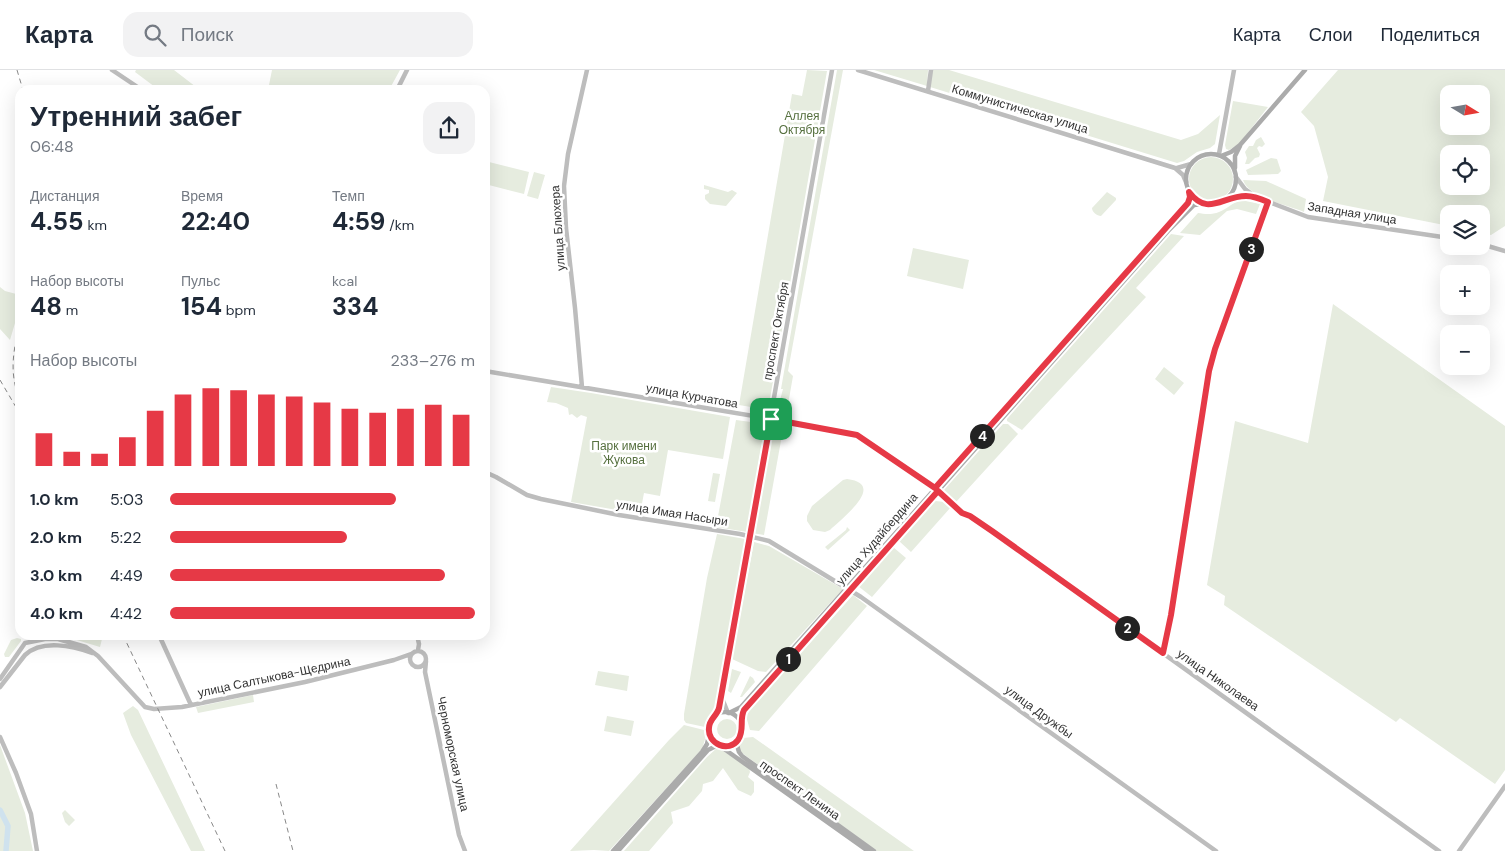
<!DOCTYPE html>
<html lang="ru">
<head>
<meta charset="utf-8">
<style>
	:root { --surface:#fff; --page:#f2f2f3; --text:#1f2937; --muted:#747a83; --line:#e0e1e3; --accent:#e63946 }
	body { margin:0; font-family:"DM Sans",sans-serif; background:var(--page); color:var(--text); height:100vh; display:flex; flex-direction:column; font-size:19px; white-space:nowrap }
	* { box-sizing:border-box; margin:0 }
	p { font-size:16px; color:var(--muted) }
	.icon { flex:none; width:28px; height:28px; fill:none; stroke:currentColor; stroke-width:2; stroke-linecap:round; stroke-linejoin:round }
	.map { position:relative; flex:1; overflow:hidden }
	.details { position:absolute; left:15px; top:15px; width:475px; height:555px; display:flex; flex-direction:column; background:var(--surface); border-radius:15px; box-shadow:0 5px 20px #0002 }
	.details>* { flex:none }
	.needle { width:32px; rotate:101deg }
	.buttons { position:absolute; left:1440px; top:15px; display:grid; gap:10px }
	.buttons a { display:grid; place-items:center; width:50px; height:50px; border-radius:10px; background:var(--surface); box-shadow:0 5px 20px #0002; font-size:25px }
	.pin { position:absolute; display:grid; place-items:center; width:42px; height:42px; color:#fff; margin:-21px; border-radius:10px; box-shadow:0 2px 8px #0006 }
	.km { position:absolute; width:25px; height:25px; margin:-12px; border-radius:50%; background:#222; color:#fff; font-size:14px; line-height:25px; text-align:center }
	.round { display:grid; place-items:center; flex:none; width:52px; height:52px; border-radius:15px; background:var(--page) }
	.summary { display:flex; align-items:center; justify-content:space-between; height:85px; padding:0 15px }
	h1 { font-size:28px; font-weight:700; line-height:38px }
	.figures { display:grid; grid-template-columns:repeat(3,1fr); gap:8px; height:85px; padding:5px 15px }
	.figures div { display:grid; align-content:center }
	.figures b { font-size:25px; font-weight:700 }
	.figures small { font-size:14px; font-weight:400 }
	.figures p { font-size:14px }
	.chart { height:140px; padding:10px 15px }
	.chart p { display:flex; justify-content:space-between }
	.chart svg { width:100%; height:90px; margin-top:5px; stroke:var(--accent); stroke-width:6 }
	ul { padding:0 15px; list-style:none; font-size:16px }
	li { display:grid; grid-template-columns:80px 60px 1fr; align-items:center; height:38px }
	li i { height:12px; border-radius:6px; background:var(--accent) }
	header { display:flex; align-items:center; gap:30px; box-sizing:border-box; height:70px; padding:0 25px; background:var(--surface); border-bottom:1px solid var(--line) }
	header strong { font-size:24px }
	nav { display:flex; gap:28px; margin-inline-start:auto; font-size:18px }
	.search { width:350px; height:45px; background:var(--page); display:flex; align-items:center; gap:12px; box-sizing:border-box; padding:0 18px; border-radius:15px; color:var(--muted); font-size:19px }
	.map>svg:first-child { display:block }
</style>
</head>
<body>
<header>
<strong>Карта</strong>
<div class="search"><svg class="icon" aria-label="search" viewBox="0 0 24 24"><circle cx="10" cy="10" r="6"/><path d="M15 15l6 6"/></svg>Поиск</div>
<nav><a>Карта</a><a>Слои</a><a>Поделиться</a></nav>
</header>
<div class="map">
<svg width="1505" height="781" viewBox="0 0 1505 781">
	<rect width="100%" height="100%" fill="#fff"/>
	<path fill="#e6ecdf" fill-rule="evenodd" d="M 136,0 L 174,0 L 200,20 L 159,20 L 135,2 Z
		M 272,0 L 400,0 L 389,20 L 268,20 Z
		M 807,0 L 827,1 L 768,340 L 739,335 L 792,24 L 802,26 Z
		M 837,0 L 843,0 L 788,301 L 793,306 L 786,346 L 776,345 L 783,319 L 781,319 Z
		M 874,0 L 928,0 L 927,16 Z
		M 932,0 L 949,0 L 1181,70 L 1198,64 L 1220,45 L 1215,74 L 1210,78 L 1197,82 L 1184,91 L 1177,93 L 930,17 Z
		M 1338,0 L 1505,0 L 1505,156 L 1491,165 L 1481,163 L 1481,144 L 1449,144 L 1449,156 L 1323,131 L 1328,107 L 1314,56 L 1301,42 ZM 1449,24 L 1481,24 L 1481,56 L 1449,56 ZM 1449,84 L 1481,84 L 1481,116 L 1449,116 Z
		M 1233,31 L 1268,37 L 1239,74 L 1229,80 L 1226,79 L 1225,75 Z
		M 1261,67 L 1265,74 L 1262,77 L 1259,76 L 1257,78 L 1260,84 L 1259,87 L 1255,88 L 1249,94 L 1245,94 L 1247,88 L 1245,82 L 1249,76 L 1253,76 L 1256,70 Z
		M1189 109a22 22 0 1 1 44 0a22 22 0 1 1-44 0Z
		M 1271,88 L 1277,89 L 1281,101 L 1278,104 L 1248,105 L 1246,100 Z
		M 489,92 L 529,102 L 524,124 L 485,114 Z
		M 534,102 L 545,105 L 538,129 L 527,126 Z
		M 1243,110 L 1266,111 L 1306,129 L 1304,142 C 1287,135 1249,128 1243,110 Z
		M 704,115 L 728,122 L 732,120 L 737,123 L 726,136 L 710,134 L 705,129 L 705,125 L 709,123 L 709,120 L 704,119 Z
		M 1107,122 L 1116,128 L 1116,130 L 1101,146 C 1097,146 1092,142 1092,138 Z
		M 1241,130 L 1260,134 L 1256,144 L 1237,139 L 1227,141 L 1200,165 L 1180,163 L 1198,143 C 1204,144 1212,145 1219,142 C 1227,139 1232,133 1241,130 Z
		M 1171,164 L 1184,166 L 1136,218 L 1146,227 L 1022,360 L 1007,351 L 1007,349 Z
		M 913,178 L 969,190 L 963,219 L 907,206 Z
		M 0,217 L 5,221 L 20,225 L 20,236 L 10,270 L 0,259 Z
		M 1333,234 L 1505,356 L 1505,700 L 1495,714 L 1400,648 L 1396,652 L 1224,535 L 1225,526 L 1207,515 L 1235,351 L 1308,373 Z
		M 1164,297 L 1184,313 L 1174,325 L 1155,309 Z
		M 551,317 L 591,323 L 730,347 L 723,389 L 668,380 L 660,426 L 644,423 L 640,444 L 571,432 L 587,347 L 581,345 L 577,348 L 572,344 L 569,345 L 568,338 L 556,333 L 547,332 Z
		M 736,350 L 765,354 L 747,462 L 716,457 Z
		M 772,352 L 784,354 L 764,465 L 752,463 Z
		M 1003,354 L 1008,354 L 1018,364 L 956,432 L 944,423 L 944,420 Z
		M 713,403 L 720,404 L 715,432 L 708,431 Z
		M 847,409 C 888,414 841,449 830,460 L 825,462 L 813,460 L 807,451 L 807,446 L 812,436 L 843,410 Z
		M 935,431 L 945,432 L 951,437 L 911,482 L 899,471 Z
		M 847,457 L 850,460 L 828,480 L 825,477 L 846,460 Z
		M 717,464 L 745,469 L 716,641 L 705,657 L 686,653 L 684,650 L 684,644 L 707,508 Z
		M 754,472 L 769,476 L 843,519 L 766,602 L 758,601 L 732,589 Z
		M 893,477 L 906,488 L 872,527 L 858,516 Z
		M 853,525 L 867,536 L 759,661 L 750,660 L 746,646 L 750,640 Z
		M 60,565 L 103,565 L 100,577 Z
		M 17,568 L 21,569 L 21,571 L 9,587 L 5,587 L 4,584 L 11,570 Z
		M 732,599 L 741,602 L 731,623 L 728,621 Z
		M 598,601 L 629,606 L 627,621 L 595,615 Z
		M 750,606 L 753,608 L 755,612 L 742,627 L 740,627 Z
		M 253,625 L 254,632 L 198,643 L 196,637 Z
		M 133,636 L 138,640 L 205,781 L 191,781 L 131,665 L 123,643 Z
		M 607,646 L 634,651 L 631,666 L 604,661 Z
		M717 659a10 10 0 1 1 20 0a10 10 0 1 1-20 0Z
		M 684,655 L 704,660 L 706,666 L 702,679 L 609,781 L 594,780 L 570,781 L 669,670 Z
		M 753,667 L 914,781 L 877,781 L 742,683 L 738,677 L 743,668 Z
		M 0,675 L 25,743 L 33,781 L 0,781 Z
		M 717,678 L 722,680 L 749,698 L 750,702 L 748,707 L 754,712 L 754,722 L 751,726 L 738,720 L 723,698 L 713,711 L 703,714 L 702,721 L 689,736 L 671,742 L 673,753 L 649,781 L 624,781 L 707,687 Z
		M 65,740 L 75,750 L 69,756 L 65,752 L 62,743 Z"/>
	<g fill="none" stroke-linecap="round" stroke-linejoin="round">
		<path stroke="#cfe2ee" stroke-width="5.5" d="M 0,740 L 8,756 L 6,781"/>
		<path stroke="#bdbdbd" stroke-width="4.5" d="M 112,0 L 142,20
			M 858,0 L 1175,98 L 1183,105 L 1186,112
			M 397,20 L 407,0
			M 928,21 L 931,0
			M 1219,84 L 1234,0
			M 1177,98 L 1191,94
			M 1236,107 L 1245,119 L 1256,127 L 1308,147 L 1449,168
			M 1226,130 L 1242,126 L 1252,126
			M 1481,174 L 1505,181
			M 485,301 L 771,349 L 857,365 L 929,415 L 961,443 L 970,446 L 992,461 L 1090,531 L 1439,781
			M 582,317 L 575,238 L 566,158 L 564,116 L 568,84 L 587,0
			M 485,402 L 496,407 L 527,425 L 541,429 L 619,445 L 740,464 L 769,471 L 861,527 L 1216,781
			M 159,565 L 191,635
			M 417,565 L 419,574 L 418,580
			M410 589a8 8 0 1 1 16 0a8 8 0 1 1-16 0Z
			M 1163,583 L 1171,545 L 1209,301 L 1215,279 L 1268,132
			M 426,591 L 425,602 L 459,765 L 465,781
			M 0,609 L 25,573 L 45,569 L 58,569 L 86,577 L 98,586 L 145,637 L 154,639 L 182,637 L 305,612 L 394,590 L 411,584
			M 0,617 L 25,585 C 42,569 73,576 92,583
			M 722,628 L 728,643
			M 718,644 L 832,0
			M 0,667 L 16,703 L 31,744 L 37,781
			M 1459,781 L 1505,716"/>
		<path stroke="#ababab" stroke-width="4.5" d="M1186 109a25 25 0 1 1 50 0a25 25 0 1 1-50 0Z
			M 1221,86 L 1231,82 L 1240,75 L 1305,0
			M 1235,98 L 1235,86 L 1240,76
			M708 659a17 17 0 1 1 34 0a17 17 0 1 1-34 0Z
			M 729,643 L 741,637 L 1189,133 L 1189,121
			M 740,652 L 744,640 L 1168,161 L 1194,135 L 1202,134
			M 736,672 L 739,682 L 742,686 L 874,781
			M 720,676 L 868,781
			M 613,781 L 702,682 L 707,674 L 709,665
			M 618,781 L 708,680 L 718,675"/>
		<path stroke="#888" stroke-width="1" stroke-dasharray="5 4" stroke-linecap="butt" d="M 17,0 L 23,20
			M 20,250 C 14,281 8,300 20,331
			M 0,310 L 20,344
			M 123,565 L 225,781
			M 276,714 L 293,781"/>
	</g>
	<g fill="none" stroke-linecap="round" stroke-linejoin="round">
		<defs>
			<path id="route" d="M 1189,122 C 1208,147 1222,126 1246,126 C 1254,126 1261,129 1268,132 L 1215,279 L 1209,301 L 1171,545 L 1163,583 L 992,461 L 970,446 L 962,443 L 938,421 L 744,640 C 739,650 745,660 738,670 C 729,683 707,674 709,658 C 709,649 717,646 719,638 L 771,349 L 857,365 L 935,418 L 1188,133 L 1190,127 Z"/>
		</defs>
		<use href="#route" stroke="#fff" stroke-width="10"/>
		<use href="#route" stroke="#e63946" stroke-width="6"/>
	</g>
	<g text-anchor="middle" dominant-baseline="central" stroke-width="5" stroke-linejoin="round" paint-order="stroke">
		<g font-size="12" fill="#333" stroke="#fff">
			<text transform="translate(1020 39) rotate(17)">Коммунистическая улица</text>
			<text transform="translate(1352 143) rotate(9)">Западная улица</text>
			<text transform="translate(558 158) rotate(-94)">улица Блюхера</text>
			<text transform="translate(776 261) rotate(-80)">проспект Октября</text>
			<text transform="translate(692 326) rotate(10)">улица Курчатова</text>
			<text transform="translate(672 443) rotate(9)">улица Имая Насыри</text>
			<text transform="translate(877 469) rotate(-49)">улица Худайбердина</text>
			<text transform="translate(274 607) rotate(-12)">улица Салтыкова-Щедрина</text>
			<text transform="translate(1218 610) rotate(35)">улица Николаева</text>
			<text transform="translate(1039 642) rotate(36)">улица Дружбы</text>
			<text transform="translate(453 684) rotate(78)">Черноморская улица</text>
			<text transform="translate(800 720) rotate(35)">проспект Ленина</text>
		</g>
		<g font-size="12" fill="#56703f" stroke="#fff">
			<text x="802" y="46">Аллея<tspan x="802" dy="14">Октября</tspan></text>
			<text x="624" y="376">Парк имени<tspan x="624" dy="14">Жукова</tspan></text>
		</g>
	</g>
</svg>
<div class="buttons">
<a><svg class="needle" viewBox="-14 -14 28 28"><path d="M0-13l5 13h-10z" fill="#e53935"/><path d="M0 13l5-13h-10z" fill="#747a83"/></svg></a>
<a><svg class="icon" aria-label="locate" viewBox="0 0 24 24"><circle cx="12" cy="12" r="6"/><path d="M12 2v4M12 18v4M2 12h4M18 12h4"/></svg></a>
<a><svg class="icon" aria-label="layers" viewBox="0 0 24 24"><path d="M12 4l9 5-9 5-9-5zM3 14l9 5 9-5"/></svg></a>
<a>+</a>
<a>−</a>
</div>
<div class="pin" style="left:771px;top:349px;background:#1e9e55"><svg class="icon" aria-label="arrive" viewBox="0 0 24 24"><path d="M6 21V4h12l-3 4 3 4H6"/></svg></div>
<b class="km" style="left:788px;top:589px">1</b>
<b class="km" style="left:1127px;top:558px">2</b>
<b class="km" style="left:1251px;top:179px">3</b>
<b class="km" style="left:982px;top:366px">4</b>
<section class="details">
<div class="summary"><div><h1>Утренний забег</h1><p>06:48</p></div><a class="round"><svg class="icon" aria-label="share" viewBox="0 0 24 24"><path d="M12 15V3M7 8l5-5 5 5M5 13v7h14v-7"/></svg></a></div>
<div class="figures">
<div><p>Дистанция</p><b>4.55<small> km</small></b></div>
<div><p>Время</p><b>22:40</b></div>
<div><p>Темп</p><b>4:59<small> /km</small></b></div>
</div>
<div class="figures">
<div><p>Набор высоты</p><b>48<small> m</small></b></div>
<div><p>Пульс</p><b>154<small> bpm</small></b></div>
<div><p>kcal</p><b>334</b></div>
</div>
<div class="chart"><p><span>Набор высоты</span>233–276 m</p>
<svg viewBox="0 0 160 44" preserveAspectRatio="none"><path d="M5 44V28M15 44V37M25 44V38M35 44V30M45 44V17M55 44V9M65 44V6M75 44V7M85 44V9M95 44V10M105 44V13M115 44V16M125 44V18M135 44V16M145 44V14M155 44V19"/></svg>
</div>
<ul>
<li><b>1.0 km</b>5:03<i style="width:74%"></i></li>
<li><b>2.0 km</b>5:22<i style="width:58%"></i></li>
<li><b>3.0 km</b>4:49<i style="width:90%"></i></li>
<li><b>4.0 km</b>4:42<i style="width:100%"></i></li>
</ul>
</section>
</div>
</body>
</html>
